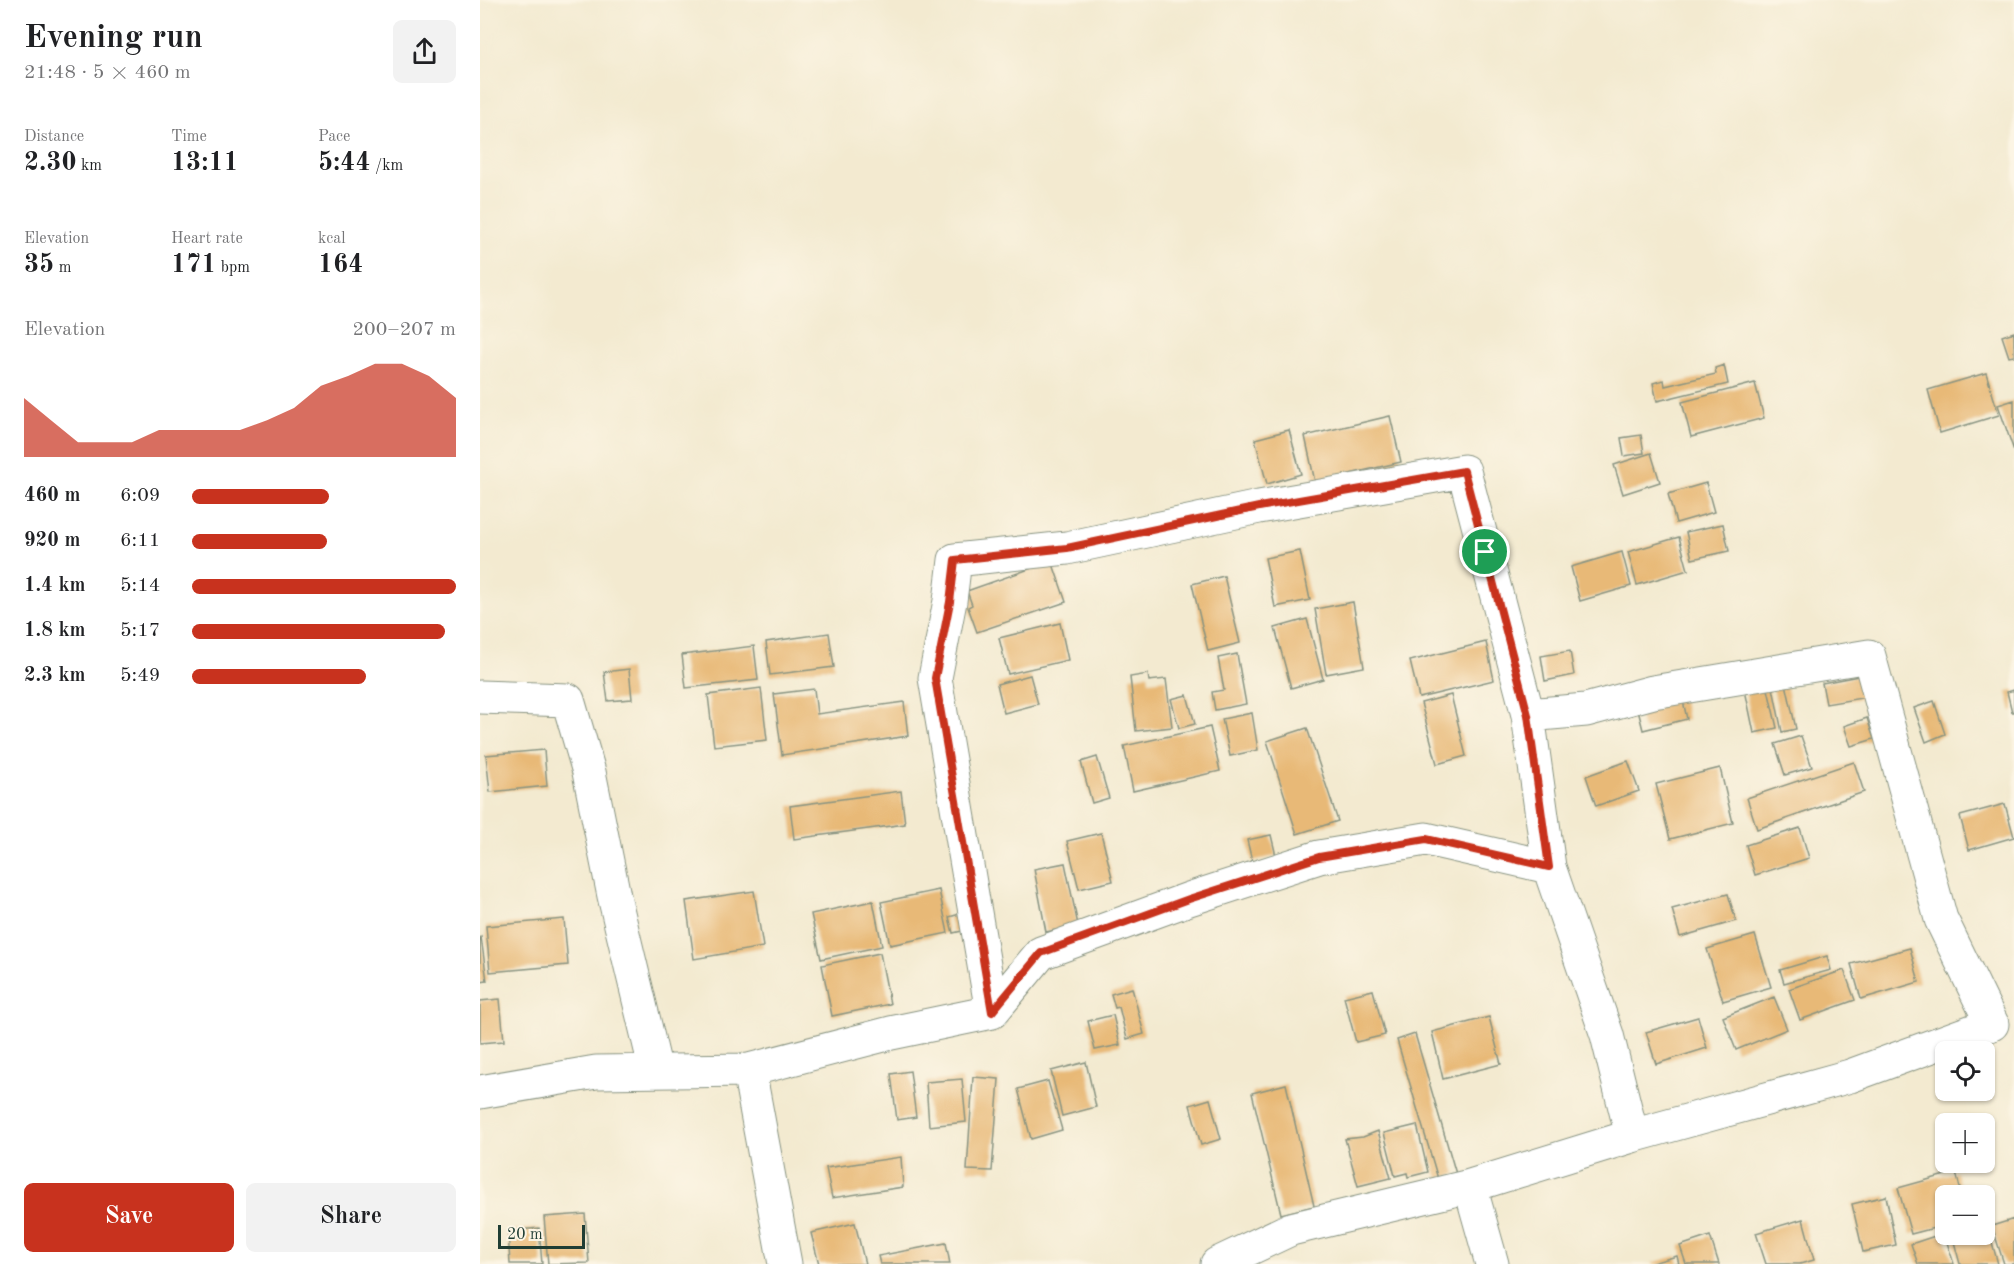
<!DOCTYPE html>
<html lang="en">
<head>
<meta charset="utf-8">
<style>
	:root { --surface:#fff; --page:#f2f2f2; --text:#202124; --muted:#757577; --accent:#c8321e }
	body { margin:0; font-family:"Old Standard TT",serif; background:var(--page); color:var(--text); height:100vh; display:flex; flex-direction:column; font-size:22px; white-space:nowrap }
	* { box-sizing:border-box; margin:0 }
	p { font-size:20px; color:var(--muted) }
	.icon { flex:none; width:33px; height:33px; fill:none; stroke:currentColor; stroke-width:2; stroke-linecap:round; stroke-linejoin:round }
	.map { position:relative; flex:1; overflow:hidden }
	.details { display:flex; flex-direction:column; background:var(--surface); width:480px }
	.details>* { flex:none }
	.tools { position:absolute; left:1455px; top:1041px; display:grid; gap:12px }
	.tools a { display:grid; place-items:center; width:60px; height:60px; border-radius:9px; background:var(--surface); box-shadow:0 2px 4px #0004; font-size:30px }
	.scale { position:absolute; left:18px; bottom:15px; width:87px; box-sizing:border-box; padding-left:6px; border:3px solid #1f3d34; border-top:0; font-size:16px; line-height:21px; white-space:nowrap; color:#1f3d34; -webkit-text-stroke:4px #fcf5e5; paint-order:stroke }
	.pin { position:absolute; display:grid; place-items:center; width:51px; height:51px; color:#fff; margin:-26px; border:3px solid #fff; border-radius:50%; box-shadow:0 2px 6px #0007 }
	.round { display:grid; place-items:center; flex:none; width:63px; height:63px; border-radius:9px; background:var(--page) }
	.summary { display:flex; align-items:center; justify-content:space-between; height:102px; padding:0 24px }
	h1 { font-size:33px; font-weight:700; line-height:45px }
	.stats { display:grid; grid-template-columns:repeat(3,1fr); gap:9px; height:102px; padding:6px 24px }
	.stats div { display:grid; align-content:center }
	.stats b { font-size:26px; font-weight:700 }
	.stats small { font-size:16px; font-weight:400 }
	.stats p { font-size:16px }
	.chart { height:168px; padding:12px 24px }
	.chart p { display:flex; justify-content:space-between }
	.chart svg { width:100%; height:108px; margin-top:6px; fill:var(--accent); opacity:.7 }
	.primary-button { display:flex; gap:12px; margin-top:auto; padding:12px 24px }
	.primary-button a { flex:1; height:69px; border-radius:9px; background:var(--accent); color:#fff; font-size:24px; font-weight:700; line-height:69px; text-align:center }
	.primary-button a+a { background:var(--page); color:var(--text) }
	ul { padding:0 24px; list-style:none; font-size:20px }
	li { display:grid; grid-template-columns:96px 72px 1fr; align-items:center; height:45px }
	li i { height:15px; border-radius:8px; background:var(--accent) }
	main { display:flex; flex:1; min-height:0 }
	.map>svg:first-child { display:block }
</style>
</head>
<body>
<main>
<section class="details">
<div class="summary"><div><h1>Evening run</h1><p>21:48 · 5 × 460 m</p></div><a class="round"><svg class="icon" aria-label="share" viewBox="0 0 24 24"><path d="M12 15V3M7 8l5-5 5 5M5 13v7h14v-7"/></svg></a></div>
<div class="stats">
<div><p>Distance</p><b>2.30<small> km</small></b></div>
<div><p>Time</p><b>13:11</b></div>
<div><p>Pace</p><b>5:44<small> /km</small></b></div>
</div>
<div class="stats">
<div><p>Elevation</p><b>35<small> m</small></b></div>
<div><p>Heart rate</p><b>171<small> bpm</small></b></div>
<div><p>kcal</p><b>164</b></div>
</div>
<div class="chart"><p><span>Elevation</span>200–207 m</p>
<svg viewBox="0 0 160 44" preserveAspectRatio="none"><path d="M0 44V20L10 29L20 38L30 38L40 38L50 33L60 33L70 33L80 33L90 29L100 24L110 15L120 11L130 6L140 6L150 11L160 20V44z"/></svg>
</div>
<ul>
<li><b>460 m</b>6:09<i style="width:52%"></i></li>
<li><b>920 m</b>6:11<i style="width:51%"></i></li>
<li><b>1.4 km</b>5:14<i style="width:100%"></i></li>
<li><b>1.8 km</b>5:17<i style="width:96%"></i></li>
<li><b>2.3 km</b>5:49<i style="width:66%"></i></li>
</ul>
<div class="primary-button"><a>Save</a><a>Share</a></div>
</section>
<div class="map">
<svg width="1534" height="1264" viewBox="0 0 1534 1264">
	<rect width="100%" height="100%" fill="#fcf5e5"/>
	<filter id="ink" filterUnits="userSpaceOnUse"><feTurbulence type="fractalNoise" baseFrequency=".0167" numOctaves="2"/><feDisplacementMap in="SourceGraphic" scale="12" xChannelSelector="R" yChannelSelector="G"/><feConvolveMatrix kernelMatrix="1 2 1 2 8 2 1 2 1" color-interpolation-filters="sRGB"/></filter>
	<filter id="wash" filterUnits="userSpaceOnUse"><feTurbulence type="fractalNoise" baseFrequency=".008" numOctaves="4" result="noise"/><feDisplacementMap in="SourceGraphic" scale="24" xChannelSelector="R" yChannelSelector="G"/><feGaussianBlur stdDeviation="1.35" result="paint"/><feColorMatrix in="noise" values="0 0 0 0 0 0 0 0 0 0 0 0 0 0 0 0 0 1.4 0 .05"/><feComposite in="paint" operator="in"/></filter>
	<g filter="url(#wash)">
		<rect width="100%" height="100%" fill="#f3ead0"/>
		<g id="blocks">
			<path fill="#e8b977" d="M 1534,332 L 1534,356 L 1529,357 L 1522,336 Z
				M 1244,365 L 1248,384 L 1177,401 L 1173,383 L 1184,380 L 1185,386 L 1236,374 L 1235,368 Z
				M 1506,373 L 1519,415 L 1460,433 L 1448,390 Z
				M 1275,383 L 1284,418 L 1211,437 L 1202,402 Z
				M 1534,400 L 1534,451 L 1518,405 Z
				M 910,416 L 921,462 L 835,482 L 825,436 Z
				M 809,430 L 821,474 L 787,484 L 775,439 Z
				M 1161,435 L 1164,453 L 1144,456 L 1141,438 Z
				M 1171,453 L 1180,482 L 1143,494 L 1134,465 Z
				M 1226,483 L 1234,512 L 1196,523 L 1188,494 Z
				M 1243,524 L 1249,551 L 1212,559 L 1206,532 Z
				M 1199,537 L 1208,570 L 1157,585 L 1148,552 Z
				M 820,551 L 830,600 L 795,607 L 785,558 Z
				M 1142,552 L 1151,586 L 1100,601 L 1091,567 Z
				M 572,561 L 586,602 L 497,632 L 488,607 L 492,605 L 487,591 Z
				M 744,576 L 760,643 L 728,651 L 712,584 Z
				M 873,602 L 884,667 L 846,674 L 835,609 Z
				M 827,619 L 843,679 L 811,688 L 795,628 Z
				M 580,623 L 588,660 L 528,674 L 519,638 Z
				M 349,633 L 354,667 L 290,675 L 286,642 Z
				M 1006,642 L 1014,680 L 939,698 L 930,661 Z
				M 274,646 L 278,680 L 206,688 L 202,655 Z
				M 1090,651 L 1094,675 L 1065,681 L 1061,656 Z
				M 757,654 L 766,704 L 735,710 L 732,692 L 744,690 L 738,658 Z
				M 149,669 L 152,699 L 128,701 L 124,672 Z
				M 668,674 L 669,681 L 686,679 L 692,727 L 656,731 L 650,677 Z
				M 550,675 L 558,704 L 524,713 L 517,684 Z
				M 1384,675 L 1388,697 L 1346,704 L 1342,683 Z
				M 1305,679 L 1316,729 L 1302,732 L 1292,683 Z
				M 1287,685 L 1297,728 L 1274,733 L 1265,690 Z
				M 281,688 L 287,740 L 234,746 L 228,695 Z
				M 334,689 L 337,714 L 424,702 L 428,736 L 302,755 L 294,694 Z
				M 1534,690 L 1534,712 L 1532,712 L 1527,692 Z
				M 707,695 L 715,724 L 699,728 L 691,699 Z
				M 971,695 L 986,756 L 957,764 L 941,703 Z
				M 1202,696 L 1207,719 L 1163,730 L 1157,706 Z
				M 1454,701 L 1465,734 L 1446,742 L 1434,708 Z
				M 772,713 L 778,750 L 750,756 L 742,719 Z
				M 1387,718 L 1394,739 L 1371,746 L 1364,726 Z
				M 730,727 L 740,771 L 653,791 L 644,746 Z
				M 827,728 L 858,821 L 817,834 L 787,741 Z
				M 1321,736 L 1332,767 L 1305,775 L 1295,744 Z
				M 64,750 L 67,786 L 10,792 L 6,755 Z
				M 617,757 L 629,798 L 612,803 L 601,762 Z
				M 1148,761 L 1159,791 L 1116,806 L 1106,776 Z
				M 1374,762 L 1384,792 L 1277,829 L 1267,798 Z
				M 1240,768 L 1253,823 L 1190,839 L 1176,784 Z
				M 421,791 L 425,824 L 314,839 L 310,806 Z
				M 1525,804 L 1534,837 L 1489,850 L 1480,816 Z
				M 1320,828 L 1329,858 L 1275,875 L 1266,845 Z
				M 621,833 L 633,881 L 599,889 L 587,841 Z
				M 791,835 L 796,856 L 772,861 L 767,840 Z
				M 585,863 L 598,925 L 566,932 L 554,869 Z
				M 459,890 L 468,933 L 410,945 L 401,902 Z
				M 274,891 L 283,947 L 214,959 L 206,901 Z
				M 1248,894 L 1256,921 L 1200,937 L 1192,909 Z
				M 393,901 L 402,946 L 341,959 L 331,914 Z
				M 487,912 L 491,929 L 473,933 L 469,917 Z
				M 84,919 L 88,965 L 10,972 L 6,926 Z
				M 1275,935 L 1291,987 L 1243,1001 L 1227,949 Z
				M 1,937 L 7,981 L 0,982 L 0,938 Z
				M 1430,948 L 1439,982 L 1381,999 L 1371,964 Z
				M 400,953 L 410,1004 L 352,1016 L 342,965 Z
				M 1347,956 L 1351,970 L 1304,983 L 1300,970 Z
				M 1364,970 L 1375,1000 L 1320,1020 L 1309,989 Z
				M 652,988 L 664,1034 L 647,1039 L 639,1007 L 635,1008 L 631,994 Z
				M 893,990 L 905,1035 L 876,1042 L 864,997 Z
				M 1294,997 L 1307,1029 L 1256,1050 L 1243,1017 Z
				M 20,999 L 24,1041 L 0,1043 L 0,1001 Z
				M 633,1015 L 640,1045 L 615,1050 L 608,1021 Z
				M 1009,1017 L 1021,1064 L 963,1079 L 952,1032 Z
				M 1218,1017 L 1227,1048 L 1176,1064 L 1166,1032 Z
				M 935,1034 L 976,1174 L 958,1179 L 917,1040 Z
				M 606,1062 L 616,1107 L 582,1116 L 571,1071 Z
				M 430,1071 L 436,1117 L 417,1120 L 411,1074 Z
				M 493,1077 L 519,1079 L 512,1171 L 487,1170 Z
				M 482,1079 L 486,1122 L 449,1126 L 446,1082 Z
				M 568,1081 L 582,1130 L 551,1139 L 538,1089 Z
				M 806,1084 L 834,1206 L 801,1214 L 772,1093 Z
				M 730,1099 L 741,1139 L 721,1145 L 710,1105 Z
				M 937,1125 L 948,1172 L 928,1177 L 927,1173 L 915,1176 L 904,1133 Z
				M 898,1131 L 911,1178 L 878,1186 L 865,1139 L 883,1137 Z
				M 421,1157 L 423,1187 L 352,1198 L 346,1168 Z
				M 1476,1172 L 1482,1196 L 1466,1196 L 1466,1225 L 1431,1234 L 1418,1188 Z
				M 1406,1196 L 1416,1245 L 1383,1252 L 1372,1204 Z
				M 105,1214 L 109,1263 L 68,1264 L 64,1217 Z
				M 1323,1219 L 1334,1260 L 1320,1264 L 1286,1264 L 1276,1233 Z
				M 1534,1219 L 1534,1264 L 1524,1264 L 1512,1226 Z
				M 375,1223 L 385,1264 L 339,1264 L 331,1233 Z
				M 59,1228 L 62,1264 L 30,1264 L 28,1231 Z
				M 1508,1228 L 1518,1264 L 1480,1264 L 1473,1238 L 1484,1234 L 1504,1234 L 1504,1229 Z
				M 1464,1233 L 1474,1264 L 1438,1264 L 1431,1244 Z
				M 1230,1236 L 1239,1264 L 1206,1264 L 1200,1246 Z
				M 466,1243 L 470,1264 L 400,1264 L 398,1256 Z
				M 1197,1256 L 1199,1264 L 1172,1264 L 1172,1263 Z"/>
		</g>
	</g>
	<g filter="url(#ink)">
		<use href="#blocks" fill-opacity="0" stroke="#899482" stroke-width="1.5"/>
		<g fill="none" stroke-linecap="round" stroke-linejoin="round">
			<defs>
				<path id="street" d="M 0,697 L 88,700 L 109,772 L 134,896 L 176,1071
					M 512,1012 L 455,678 L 470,601 L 475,560 L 587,548 L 779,507 L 984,471 L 1048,715
					M 0,1092 L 116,1072 L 269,1070
					M 305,1264 L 269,1070 L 411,1033 L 512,1012 L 561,953 L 709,899 L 839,857 L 946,839 L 1069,867 L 1048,715 L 1106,710 L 1173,692 L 1389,656 L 1461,919 L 1512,1024 L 1370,1076 L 1152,1136
					M 737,1264 L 811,1229 L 990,1186
					M 1012,1264 L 990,1186 L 1152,1136 L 1127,1035 L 1069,867"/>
			</defs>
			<use href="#street" stroke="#899482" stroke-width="35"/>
			<use href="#street" stroke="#fff" stroke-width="33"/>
		</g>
	</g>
	<g fill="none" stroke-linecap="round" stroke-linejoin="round" filter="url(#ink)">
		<defs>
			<path id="route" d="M 984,471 L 1048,715 L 1069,867 L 946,839 L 839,857 L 709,899 L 561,953 L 512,1012 L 455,678 L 470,602 L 475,560 L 587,548 L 779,507 Z"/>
		</defs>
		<use href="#route" stroke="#fff" stroke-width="12"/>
		<use href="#route" stroke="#c8321e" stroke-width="8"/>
	</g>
</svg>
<div class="tools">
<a><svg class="icon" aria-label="locate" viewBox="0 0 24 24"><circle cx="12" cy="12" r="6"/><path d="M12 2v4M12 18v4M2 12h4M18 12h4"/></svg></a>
<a>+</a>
<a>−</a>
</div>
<div class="scale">20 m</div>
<div class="pin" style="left:1005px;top:552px;background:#1e9e55"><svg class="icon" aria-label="arrive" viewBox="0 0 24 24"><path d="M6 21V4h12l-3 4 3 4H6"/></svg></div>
</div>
</main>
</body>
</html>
